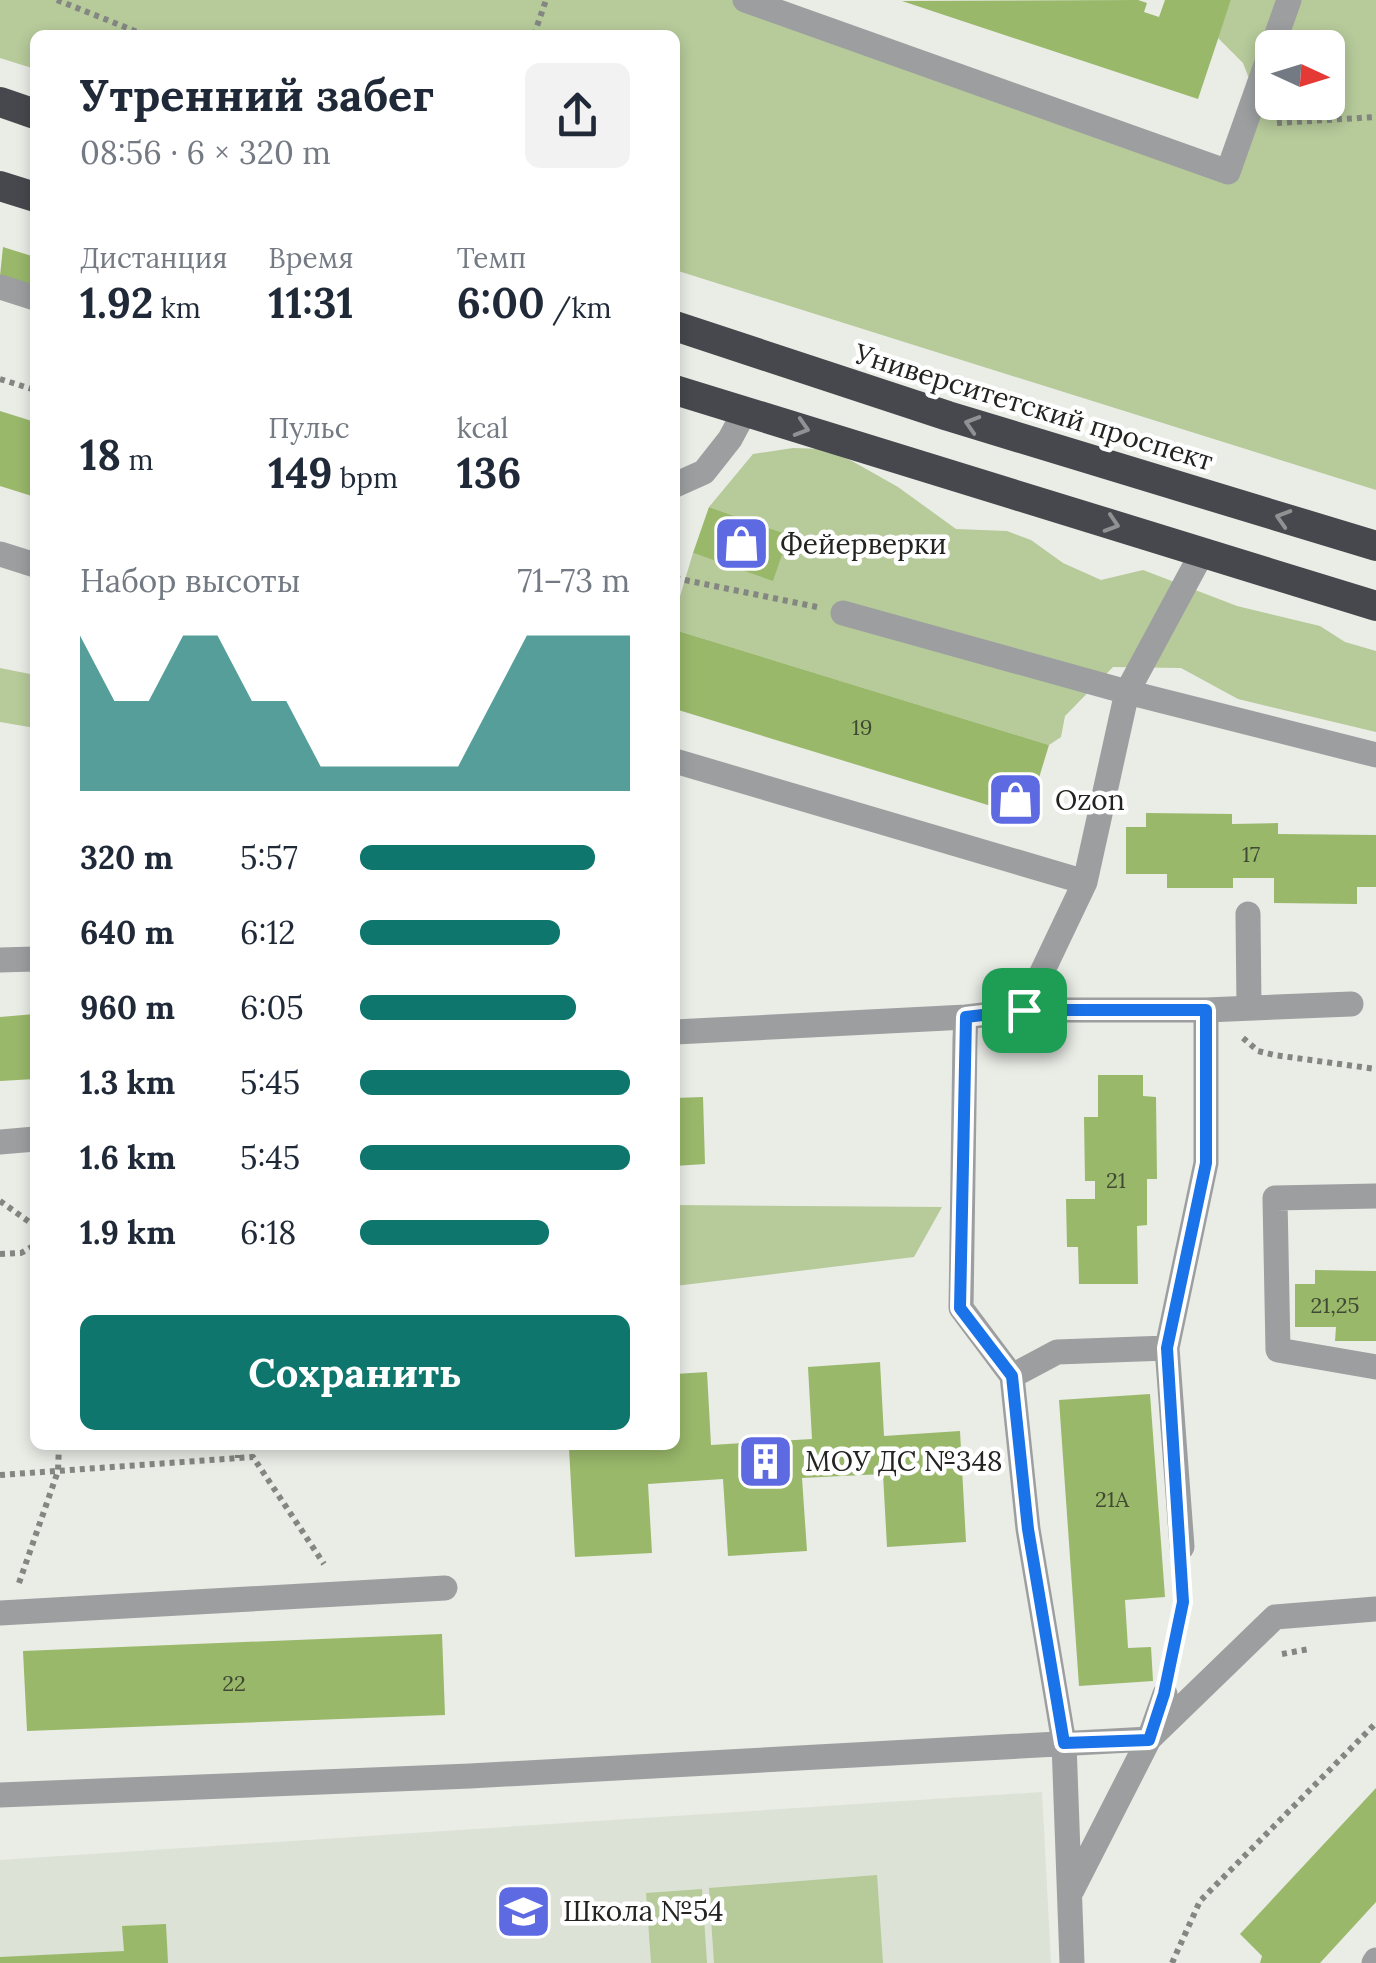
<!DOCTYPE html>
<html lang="ru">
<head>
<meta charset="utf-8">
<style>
	:root { --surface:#fff; --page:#f2f2f3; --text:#1f2937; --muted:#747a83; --accent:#0f766e }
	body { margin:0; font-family:Lora,serif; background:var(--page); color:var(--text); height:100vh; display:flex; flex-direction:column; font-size:38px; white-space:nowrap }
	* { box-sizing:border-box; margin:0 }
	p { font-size:32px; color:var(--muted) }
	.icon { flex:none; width:55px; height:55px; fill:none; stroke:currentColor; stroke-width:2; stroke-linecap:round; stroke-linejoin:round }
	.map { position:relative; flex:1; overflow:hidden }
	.details { position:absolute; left:30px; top:30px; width:650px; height:1420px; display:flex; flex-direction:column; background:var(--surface); border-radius:15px; box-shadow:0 5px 15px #0003 }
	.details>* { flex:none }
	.needle { width:65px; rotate:94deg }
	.controls { position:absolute; left:1255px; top:30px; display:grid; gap:20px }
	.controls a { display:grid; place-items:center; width:90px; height:90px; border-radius:15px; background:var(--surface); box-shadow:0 5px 15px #0003; font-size:50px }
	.pin { position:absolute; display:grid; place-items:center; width:85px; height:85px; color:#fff; margin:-42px; border-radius:20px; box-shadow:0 5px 15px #0006 }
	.round { display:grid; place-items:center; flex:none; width:105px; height:105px; border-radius:15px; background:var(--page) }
	.head { display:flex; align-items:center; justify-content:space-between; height:170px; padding:0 50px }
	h1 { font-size:45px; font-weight:700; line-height:75px }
	.figures { display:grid; grid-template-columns:repeat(3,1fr); gap:15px; height:170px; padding:10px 50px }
	.figures div { display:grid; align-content:center }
	.figures b { font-size:42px; font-weight:700 }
	.figures small { font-size:28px; font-weight:400 }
	.figures p { font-size:28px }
	.chart { height:280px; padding:20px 50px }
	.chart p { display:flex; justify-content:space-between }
	.chart svg { width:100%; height:180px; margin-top:10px; fill:var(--accent); opacity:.7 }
	.button { display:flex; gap:20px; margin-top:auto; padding:20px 50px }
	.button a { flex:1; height:115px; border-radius:15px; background:var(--accent); color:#fff; font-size:40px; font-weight:700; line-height:115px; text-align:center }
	ul { padding:0 50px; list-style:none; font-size:32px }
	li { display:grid; grid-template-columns:160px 120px 1fr; align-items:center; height:75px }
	li i { height:25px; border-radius:12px; background:var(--accent) }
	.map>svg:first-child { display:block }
</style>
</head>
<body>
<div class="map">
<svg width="1376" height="1963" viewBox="0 0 1376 1963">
	<rect width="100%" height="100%" fill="#eaece6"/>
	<path fill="#dce2d5" d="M 1042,1792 L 1051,1963 L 0,1963 L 0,1860 Z"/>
	<path fill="#b6ca9a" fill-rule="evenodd" d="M 0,0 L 764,0 L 1218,167 L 1261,109 L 1243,63 L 1218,38 L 1231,0 L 1376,0 L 1376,490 L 675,270 L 675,35 L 35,35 L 35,69 L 0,58 ZM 1272,48 L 1328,48 L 1328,102 L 1272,102 Z
		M 793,448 L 824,449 L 852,461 L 898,487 L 956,529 L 1007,531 L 1031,540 L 1063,563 L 1101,580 L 1143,570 L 1237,606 L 1320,626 L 1345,642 L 1376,651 L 1376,732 L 1238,699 L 1181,668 L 1113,667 L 1065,716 L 1061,737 L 1049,745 L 675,630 L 675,613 L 693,553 L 773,580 L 789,535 L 709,507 L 753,454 Z
		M 0,668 L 35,675 L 35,728 L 0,722 Z
		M 675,1205 L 942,1207 L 914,1257 L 675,1286 Z
		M 877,1875 L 883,1963 L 714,1963 L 709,1888 Z
		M 702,1889 L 707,1963 L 651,1963 L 646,1893 Z"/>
	<path fill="#99b86a" d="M 1138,0 L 1147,3 L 1144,12 L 1159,17 L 1165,0 L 1231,0 L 1198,99 L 902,1 Z
		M 3,247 L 35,257 L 35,287 L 0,276 Z
		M 0,411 L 35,422 L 35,497 L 0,486 Z
		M 709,507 L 789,535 L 773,581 L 693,553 Z
		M 675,630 L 1049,745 L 1027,817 L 675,709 Z
		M 1146,813 L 1232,814 L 1232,824 L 1278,823 L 1278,834 L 1376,835 L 1376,887 L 1357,887 L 1357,904 L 1274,903 L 1274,878 L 1233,878 L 1233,888 L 1167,888 L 1167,874 L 1126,874 L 1126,827 L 1146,827 Z
		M 35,1014 L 35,1079 L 0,1081 L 0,1017 Z
		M 1098,1075 L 1143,1075 L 1143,1096 L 1156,1097 L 1157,1179 L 1147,1179 L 1147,1225 L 1137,1226 L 1138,1284 L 1079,1284 L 1078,1247 L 1067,1247 L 1066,1199 L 1095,1199 L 1095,1181 L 1085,1181 L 1084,1117 L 1098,1117 Z
		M 703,1097 L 705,1164 L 675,1166 L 675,1098 Z
		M 1315,1270 L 1376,1271 L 1376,1341 L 1335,1341 L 1336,1327 L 1295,1327 L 1295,1284 L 1315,1284 Z
		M 880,1362 L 884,1436 L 960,1431 L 966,1542 L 887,1547 L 883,1474 L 802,1478 L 807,1551 L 728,1556 L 723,1479 L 648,1484 L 652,1553 L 575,1557 L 569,1448 L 675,1445 L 675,1374 L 707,1372 L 711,1445 L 812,1439 L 808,1367 Z
		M 1150,1394 L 1165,1597 L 1125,1600 L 1128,1648 L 1151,1647 L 1153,1681 L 1079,1686 L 1059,1400 Z
		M 442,1634 L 445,1715 L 27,1731 L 23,1651 Z
		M 1376,1788 L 1376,1902 L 1320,1963 L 1260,1963 L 1262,1956 L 1240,1934 Z
		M 166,1924 L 168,1963 L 0,1963 L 0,1957 L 124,1951 L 122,1926 Z"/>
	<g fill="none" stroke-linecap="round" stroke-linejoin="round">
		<path stroke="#848682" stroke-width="6" stroke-dasharray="5 5" stroke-linecap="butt" d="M 57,0 L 145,35
			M 534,35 L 546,0
			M 1277,123 L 1376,117
			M 0,379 L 35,390
			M 675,578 L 817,607
			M 1243,1038 L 1258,1051 L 1274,1055 L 1376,1069
			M 0,1201 L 35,1226
			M 0,1254 L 21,1253 L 35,1245
			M 238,1445 L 238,1458
			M 0,1475 L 253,1457 L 324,1564
			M 19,1583 L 58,1471 L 59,1445
			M 1282,1654 L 1309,1649
			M 1170,1668 L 1183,1602 L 1182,1577
			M 1172,1963 L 1200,1901 L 1376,1723"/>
		<path stroke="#9d9ea0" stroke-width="25" d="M 745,0 L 1228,172 L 1289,0
			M 0,287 L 35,298
			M 675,485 L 704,472 L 730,439 L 745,411
			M 1202,553 L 1127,692 L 1376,755
			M 0,554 L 35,565
			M 843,613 L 1127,692 L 1085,882 L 1024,1010 L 966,1017 L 965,1039 L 961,1308 L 1012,1376 L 1028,1529 L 1064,1743 L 1072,1963
			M 675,761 L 1085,882
			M 1248,914 L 1249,1008
			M 0,960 L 35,959
			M 1206,1010 L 1351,1004
			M 675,1032 L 966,1017
			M 0,1142 L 35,1139
			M 1376,1196 L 1275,1198 L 1278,1350 L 1376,1367
			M 1167,1348 L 1182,1547
			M 1012,1376 L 1057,1352 L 1167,1348 L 1206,1163 L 1206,1010 L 1024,1010
			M 0,1613 L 445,1588
			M 0,1795 L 470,1776 L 1149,1739 L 1275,1617 L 1376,1609
			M 1072,1890 L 1149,1739 L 1165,1694
			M 1374,1963 L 1376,1960"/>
		<path stroke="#47484d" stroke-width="30" d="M 0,102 L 35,114
			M 0,186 L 35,197
			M 675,326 L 948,416 L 1376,546
			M 675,390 L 1376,606"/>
	</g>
	<defs><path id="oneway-chevron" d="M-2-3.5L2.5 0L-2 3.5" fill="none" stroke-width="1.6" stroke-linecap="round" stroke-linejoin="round" transform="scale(2.5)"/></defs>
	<g stroke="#919194">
		<use href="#oneway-chevron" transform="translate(972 424) rotate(-163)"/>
		<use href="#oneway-chevron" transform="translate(802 428) rotate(17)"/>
		<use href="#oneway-chevron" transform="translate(1283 518) rotate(-163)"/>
		<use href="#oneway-chevron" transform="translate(1112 524) rotate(18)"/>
	</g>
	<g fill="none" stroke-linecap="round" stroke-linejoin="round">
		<defs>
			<path id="route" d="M 1024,1010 L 1206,1010 L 1206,1163 L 1167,1348 L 1183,1602 L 1164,1694 L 1149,1740 L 1064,1743 L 1028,1529 L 1012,1376 L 960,1308 L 966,1017 Z"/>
		</defs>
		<use href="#route" stroke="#fff" stroke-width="20"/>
		<use href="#route" stroke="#1a73e8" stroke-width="12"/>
	</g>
	<defs>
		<symbol id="shop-square" viewBox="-11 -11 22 22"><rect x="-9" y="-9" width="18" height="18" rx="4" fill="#5d6ae2" stroke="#fff"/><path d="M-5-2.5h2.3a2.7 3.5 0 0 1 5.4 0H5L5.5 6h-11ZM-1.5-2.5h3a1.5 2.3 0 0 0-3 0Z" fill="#fff"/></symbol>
		<symbol id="building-square" viewBox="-11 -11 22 22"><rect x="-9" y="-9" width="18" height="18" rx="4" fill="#5d6ae2" stroke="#fff"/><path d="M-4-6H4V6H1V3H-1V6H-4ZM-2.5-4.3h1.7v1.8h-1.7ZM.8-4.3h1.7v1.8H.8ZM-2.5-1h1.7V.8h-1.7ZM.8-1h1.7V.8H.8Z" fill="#fff"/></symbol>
		<symbol id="school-square" viewBox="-11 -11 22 22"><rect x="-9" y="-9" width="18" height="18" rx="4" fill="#5d6ae2" stroke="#fff"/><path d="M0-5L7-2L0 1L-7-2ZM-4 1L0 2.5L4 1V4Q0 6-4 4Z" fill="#fff"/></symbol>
	</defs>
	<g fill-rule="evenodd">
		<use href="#shop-square" x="710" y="512" width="63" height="63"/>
		<use href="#shop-square" x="984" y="768" width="63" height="63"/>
		<use href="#building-square" x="734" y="1430" width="63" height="63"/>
		<use href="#school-square" x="492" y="1880" width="63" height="63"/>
	</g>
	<g text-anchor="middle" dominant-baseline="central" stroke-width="9" stroke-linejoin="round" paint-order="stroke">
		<g font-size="22" fill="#404934">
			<text x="862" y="727">19</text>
			<text x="1251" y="854">17</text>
			<text x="1116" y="1180">21</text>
			<text x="1335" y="1305">21,25</text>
			<text x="1112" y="1499">21А</text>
			<text x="234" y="1683">22</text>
		</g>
		<g font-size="28" fill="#232422" stroke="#fff">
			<text transform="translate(1034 407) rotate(17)">Университетский проспект</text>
		</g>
		<g font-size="28" fill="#232422" stroke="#fff" text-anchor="start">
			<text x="780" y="544">Фейерверки</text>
			<text x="1055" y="800">Ozon</text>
			<text x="805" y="1461">МОУ ДС №348</text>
			<text x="563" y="1911">Школа №54</text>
		</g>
	</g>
</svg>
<div class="controls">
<a><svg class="needle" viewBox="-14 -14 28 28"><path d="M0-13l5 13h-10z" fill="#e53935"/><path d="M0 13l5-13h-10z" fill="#747a83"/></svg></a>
</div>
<div class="pin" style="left:1024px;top:1010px;background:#1e9e55"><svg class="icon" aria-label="arrive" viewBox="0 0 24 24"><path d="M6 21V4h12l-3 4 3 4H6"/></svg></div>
<section class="details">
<div class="head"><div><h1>Утренний забег</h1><p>08:56 · 6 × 320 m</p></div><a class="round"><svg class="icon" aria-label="share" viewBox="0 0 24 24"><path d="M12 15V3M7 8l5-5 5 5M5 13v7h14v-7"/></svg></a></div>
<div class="figures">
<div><p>Дистанция</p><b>1.92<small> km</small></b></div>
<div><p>Время</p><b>11:31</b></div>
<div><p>Темп</p><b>6:00<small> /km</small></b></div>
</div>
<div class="figures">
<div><b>18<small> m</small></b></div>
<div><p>Пульс</p><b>149<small> bpm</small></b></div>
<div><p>kcal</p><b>136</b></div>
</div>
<div class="chart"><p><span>Набор высоты</span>71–73 m</p>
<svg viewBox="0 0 160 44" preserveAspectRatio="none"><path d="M0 44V6L10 22L20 22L30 6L40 6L50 22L60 22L70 38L80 38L90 38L100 38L110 38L120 22L130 6L140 6L150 6L160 6V44z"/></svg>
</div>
<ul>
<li><b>320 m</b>5:57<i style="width:87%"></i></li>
<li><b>640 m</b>6:12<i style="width:74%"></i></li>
<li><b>960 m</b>6:05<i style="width:80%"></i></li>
<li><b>1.3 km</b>5:45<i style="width:100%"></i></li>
<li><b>1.6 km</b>5:45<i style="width:100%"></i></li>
<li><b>1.9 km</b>6:18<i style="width:70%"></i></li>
</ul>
<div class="button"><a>Сохранить</a></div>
</section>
</div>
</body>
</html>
